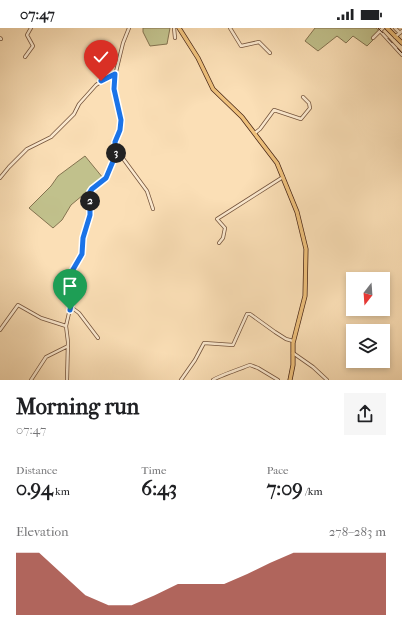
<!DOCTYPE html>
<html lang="en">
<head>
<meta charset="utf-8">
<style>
	:root { --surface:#fff; --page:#f6f6f6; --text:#202124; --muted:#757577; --accent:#8f2418 }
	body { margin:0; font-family:"IM FELL French Canon",serif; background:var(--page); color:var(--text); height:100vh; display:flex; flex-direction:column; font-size:15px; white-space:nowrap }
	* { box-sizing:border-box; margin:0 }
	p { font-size:13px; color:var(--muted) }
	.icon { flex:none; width:22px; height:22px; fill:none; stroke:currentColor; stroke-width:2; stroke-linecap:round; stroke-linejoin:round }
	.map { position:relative; height:352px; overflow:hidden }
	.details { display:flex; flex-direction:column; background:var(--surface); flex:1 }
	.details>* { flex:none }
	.needle { width:26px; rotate:197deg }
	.controls { position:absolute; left:346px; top:244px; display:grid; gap:8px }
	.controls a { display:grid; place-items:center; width:44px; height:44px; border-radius:0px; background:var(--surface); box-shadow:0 2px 6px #0003; font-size:20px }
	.pin { position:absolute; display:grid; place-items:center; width:34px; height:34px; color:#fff; margin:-41px -17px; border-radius:50% 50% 50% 0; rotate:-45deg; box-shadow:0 0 4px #0007 }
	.pin .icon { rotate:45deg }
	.km { position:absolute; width:20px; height:20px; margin:-10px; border-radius:50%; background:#222; color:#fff; font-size:11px; line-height:20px; text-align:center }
	.round { display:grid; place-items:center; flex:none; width:42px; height:42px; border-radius:0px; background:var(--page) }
	.summary { display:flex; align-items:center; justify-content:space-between; height:68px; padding:0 16px }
	h1 { font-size:22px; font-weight:800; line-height:30px }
	.stats { display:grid; grid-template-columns:repeat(3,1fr); gap:6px; height:68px; padding:4px 16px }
	.stats div { display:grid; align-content:center }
	.stats b { font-size:20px; font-weight:800 }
	.stats small { font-size:11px; font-weight:400 }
	.stats p { font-size:11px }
	.chart { height:112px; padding:8px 16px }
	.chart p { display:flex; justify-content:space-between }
	.chart svg { width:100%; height:72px; margin-top:4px; fill:var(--accent); opacity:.7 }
	.status { display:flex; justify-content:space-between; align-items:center; height:28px; padding:0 20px; background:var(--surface); direction:ltr }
	.status svg { height:11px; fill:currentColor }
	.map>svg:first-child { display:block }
</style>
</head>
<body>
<div class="status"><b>07:47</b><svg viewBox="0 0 49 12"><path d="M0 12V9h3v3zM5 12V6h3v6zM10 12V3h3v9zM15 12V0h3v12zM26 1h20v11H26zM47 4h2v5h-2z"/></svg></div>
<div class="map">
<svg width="402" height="352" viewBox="0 0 402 352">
	<rect width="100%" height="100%" fill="#fbdfb6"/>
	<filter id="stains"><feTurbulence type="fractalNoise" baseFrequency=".005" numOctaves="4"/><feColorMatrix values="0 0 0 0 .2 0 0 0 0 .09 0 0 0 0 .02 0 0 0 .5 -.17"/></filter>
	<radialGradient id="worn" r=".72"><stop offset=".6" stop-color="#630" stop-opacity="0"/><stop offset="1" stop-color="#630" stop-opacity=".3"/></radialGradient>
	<path fill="#c1c18c" stroke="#847350" d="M 143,0 L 170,0 L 167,16 L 150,18 L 143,4 Z
		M 315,0 L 376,0 L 381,4 L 367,18 L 353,8 L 346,15 L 337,8 L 318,23 L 305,13 Z
		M 85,128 L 103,150 L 85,168 L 83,167 L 71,177 L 62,192 L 53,200 L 29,180 L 51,158 L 58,148 Z"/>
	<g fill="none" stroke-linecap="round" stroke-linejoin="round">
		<defs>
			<path id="minor" d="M 174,0 L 175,10
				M 230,0 L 241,18 L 259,14 L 270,25
				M 383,0 L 380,3 L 402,27
				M 395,0 L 400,5
				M 395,9 L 402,3
				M 0,10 L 1,11
				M 373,10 L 380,3
				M 25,29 L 33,18 L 27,7 L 31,0
				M 255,105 L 260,101 L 274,82 L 301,91 L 310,80 L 309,75 L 303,69
				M 116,121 L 147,163 L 153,181
				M 0,150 L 9,139 L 27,121 L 51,109 L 74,86 L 79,76 L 96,57 L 105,51 L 115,46
				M 219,215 L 223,210 L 225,200 L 217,191 L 283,149
				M 71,279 L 79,285 L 98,310
				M 0,302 L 18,277 L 41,290 L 66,298
				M 293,325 L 313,339 L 327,352
				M 31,352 L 46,329 L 68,318
				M 67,352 L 68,314 L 66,298 L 72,272 L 70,261 L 71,246 L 82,227 L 83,210 L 90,187 L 90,164 L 92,161 L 106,150 L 116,126 L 115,114 L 120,102 L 121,92 L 114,61 L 114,52 L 123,15 L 129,0
				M 181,352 L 195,332 L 204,315 L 233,317 L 247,286 L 250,286 L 275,304 L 286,311 L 293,313
				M 213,352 C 216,349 245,339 250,337 L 258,340 L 278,352"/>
			<path id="major" d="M 179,0 L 198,30 L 213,61 L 242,89 L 277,135 L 297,184 L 306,221 L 305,268 L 293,315 L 293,337 L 290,352
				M 387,0 L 402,15"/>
		</defs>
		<use href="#minor" stroke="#74543d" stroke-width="4"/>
		<use href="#major" stroke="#472515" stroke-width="5"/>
		<use href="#minor" stroke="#fcead0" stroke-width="2.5"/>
		<use href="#major" stroke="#eec07b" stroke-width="3.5"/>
		<path stroke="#472515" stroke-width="1" stroke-dasharray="7 7" stroke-linecap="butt" d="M 378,0 L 402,25"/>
	</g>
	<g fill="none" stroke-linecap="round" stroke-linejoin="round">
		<defs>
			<path id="route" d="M 70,282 L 72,272 L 70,261 L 71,245 L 82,226 L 83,210 L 90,187 L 90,164 L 92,161 L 106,150 L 116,126 L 115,114 L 120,102 L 121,92 L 114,61 L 115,46 L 101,53"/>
		</defs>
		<use href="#route" stroke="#fff" stroke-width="8"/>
		<use href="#route" stroke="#1a73e8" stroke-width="5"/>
	</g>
	<rect width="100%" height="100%" filter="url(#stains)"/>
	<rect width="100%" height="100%" fill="url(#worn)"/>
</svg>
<div class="controls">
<a><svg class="needle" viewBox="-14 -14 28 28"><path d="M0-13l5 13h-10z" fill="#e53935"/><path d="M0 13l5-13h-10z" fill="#757577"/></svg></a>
<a><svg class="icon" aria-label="layers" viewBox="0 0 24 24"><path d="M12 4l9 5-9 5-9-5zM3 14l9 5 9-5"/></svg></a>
</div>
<div class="pin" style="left:70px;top:282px;background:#1e9e55"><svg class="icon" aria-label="arrive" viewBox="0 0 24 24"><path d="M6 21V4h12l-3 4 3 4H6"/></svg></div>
<div class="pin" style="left:101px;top:53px;background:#d93025"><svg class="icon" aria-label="check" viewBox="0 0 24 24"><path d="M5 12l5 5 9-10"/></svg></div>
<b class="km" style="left:90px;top:173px">2</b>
<b class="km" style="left:116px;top:125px">3</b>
</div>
<section class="details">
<div class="summary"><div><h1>Morning run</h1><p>07:47</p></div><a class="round"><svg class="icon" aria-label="share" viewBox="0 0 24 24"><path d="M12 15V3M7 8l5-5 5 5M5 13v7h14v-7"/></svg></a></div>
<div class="stats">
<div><p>Distance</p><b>0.94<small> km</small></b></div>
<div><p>Time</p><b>6:43</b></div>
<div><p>Pace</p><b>7:09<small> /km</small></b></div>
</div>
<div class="chart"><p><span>Elevation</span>278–283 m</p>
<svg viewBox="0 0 160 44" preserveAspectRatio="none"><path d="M0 44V6L10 6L20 19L30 32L40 38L50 38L60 32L70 25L80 25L90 25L100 19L110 12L120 6L130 6L140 6L150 6L160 6V44z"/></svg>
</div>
</section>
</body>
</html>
